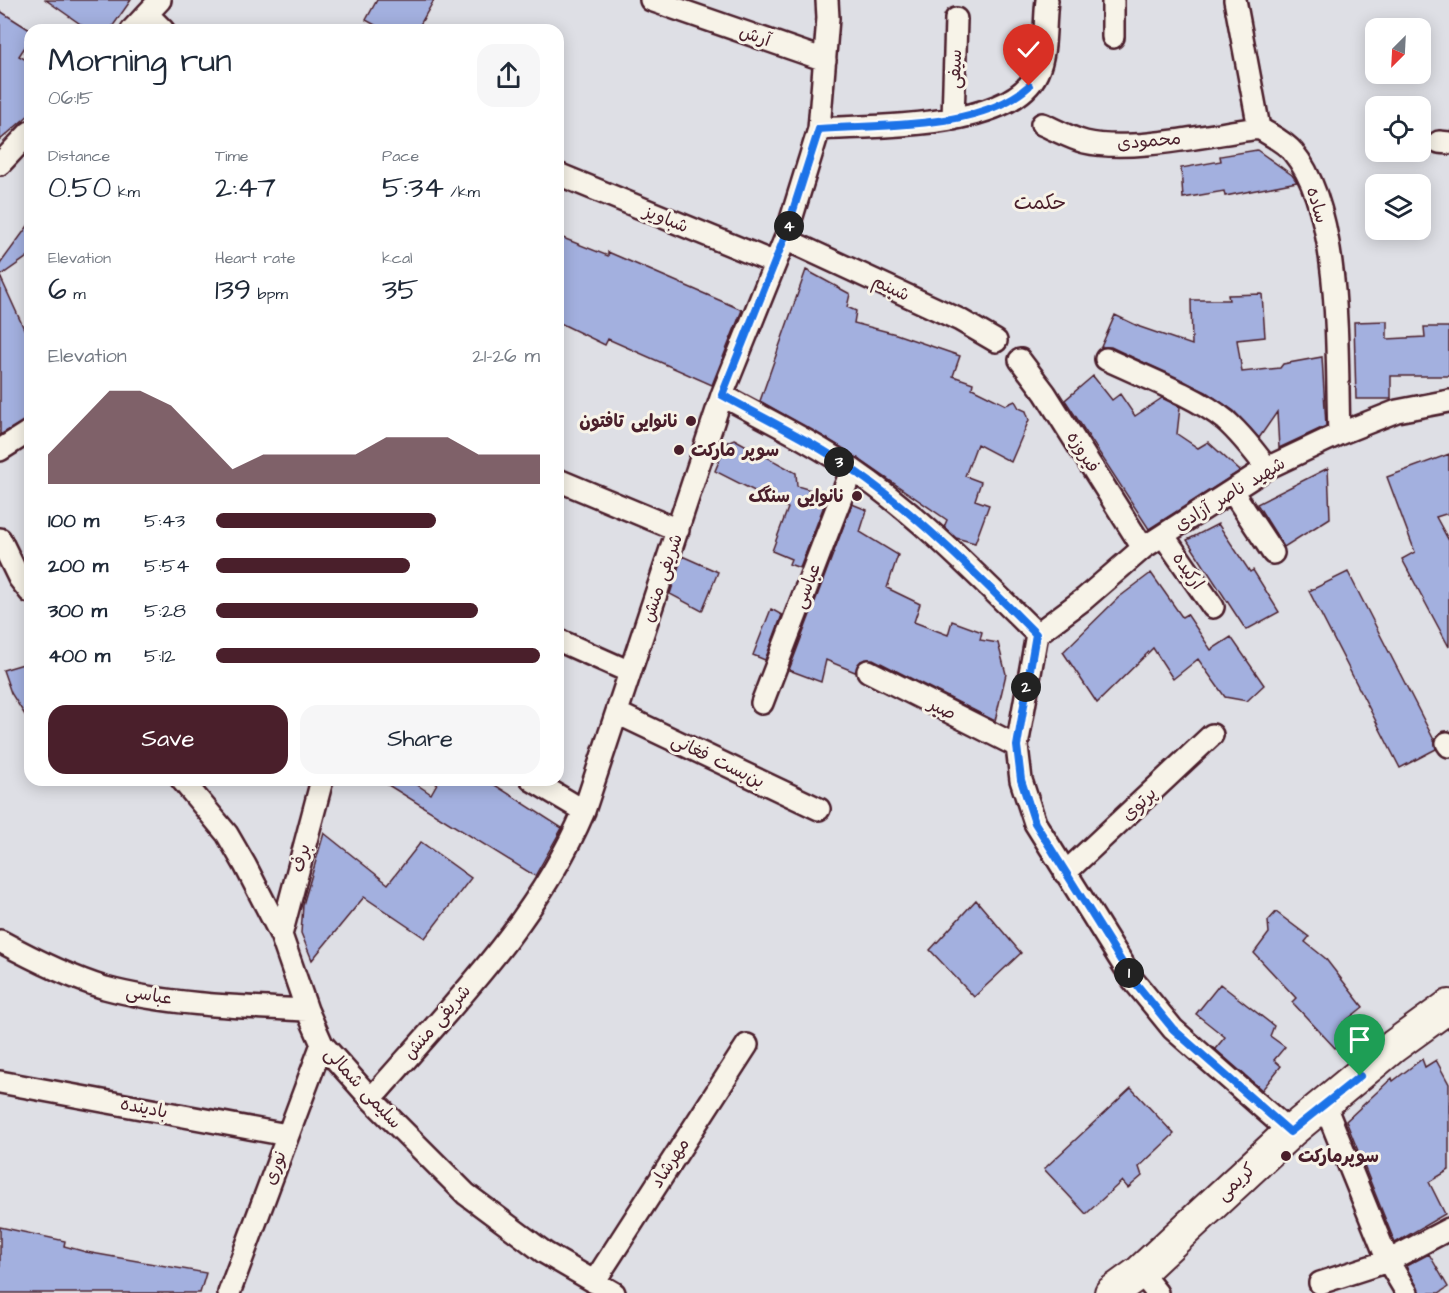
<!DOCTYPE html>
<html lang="en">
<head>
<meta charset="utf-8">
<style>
	:root { --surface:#fff; --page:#f6f6f7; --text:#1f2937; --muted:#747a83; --accent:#4a1f2b }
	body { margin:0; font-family:"Architects Daughter","Playpen Sans Arabic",sans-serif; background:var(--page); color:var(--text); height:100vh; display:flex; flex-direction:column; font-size:22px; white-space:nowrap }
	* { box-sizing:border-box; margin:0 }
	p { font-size:20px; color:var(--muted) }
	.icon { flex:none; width:33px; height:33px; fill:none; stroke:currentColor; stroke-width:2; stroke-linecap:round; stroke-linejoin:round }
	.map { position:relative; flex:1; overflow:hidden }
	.details { position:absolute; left:24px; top:24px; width:540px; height:762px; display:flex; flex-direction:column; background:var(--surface); border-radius:18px; box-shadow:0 3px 15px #0003 }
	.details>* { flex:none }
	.needle { width:39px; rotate:204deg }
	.fabs { position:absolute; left:1365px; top:18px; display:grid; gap:12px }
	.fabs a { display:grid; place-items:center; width:66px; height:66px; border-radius:12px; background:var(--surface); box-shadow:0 3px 15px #0003; font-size:30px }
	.pin { position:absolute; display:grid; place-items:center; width:51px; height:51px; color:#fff; margin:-62px -26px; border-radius:50% 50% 50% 0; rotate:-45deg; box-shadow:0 0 6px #0007 }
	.pin .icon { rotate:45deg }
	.km { position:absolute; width:30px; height:30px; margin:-15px; border-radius:50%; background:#222; color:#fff; font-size:16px; line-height:30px; text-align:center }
	.round { display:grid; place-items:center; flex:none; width:63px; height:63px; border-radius:18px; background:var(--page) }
	.summary { display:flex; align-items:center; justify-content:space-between; height:102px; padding:0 24px }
	h1 { font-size:33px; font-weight:600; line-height:45px }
	.metrics { display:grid; grid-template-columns:repeat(3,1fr); gap:9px; height:102px; padding:6px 24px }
	.metrics div { display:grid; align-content:center }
	.metrics b { font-size:30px; font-weight:600 }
	.metrics small { font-size:16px; font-weight:400 }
	.metrics p { font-size:16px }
	.chart { height:168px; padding:12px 24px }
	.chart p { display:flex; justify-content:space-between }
	.chart svg { width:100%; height:108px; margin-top:6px; fill:var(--accent); opacity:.7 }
	.primary-button { display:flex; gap:12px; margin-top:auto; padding:12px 24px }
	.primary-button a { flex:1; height:69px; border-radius:18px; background:var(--accent); color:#fff; font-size:24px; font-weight:600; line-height:69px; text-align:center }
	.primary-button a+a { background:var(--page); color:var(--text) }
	ul { padding:0 24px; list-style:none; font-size:20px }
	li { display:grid; grid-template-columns:96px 72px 1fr; align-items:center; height:45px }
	li i { height:15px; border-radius:8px; background:var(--accent) }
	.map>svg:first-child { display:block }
</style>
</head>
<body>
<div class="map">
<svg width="1449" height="1293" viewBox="0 0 1449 1293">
	<rect width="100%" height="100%" fill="#dedfe5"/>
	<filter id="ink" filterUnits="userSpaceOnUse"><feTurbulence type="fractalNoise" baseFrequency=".0167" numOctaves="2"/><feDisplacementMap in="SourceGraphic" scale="12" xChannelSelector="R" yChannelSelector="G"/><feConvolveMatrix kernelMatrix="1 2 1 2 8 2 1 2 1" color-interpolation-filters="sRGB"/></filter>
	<g filter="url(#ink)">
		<path fill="#a3b0df" stroke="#4a1f2b" stroke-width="1.5" d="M 46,0 L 131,0 L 110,30 L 89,30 Z
			M 377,0 L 434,0 L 417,30 L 384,30 L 366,20 Z
			M 0,11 L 30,30 L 30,39 L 19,56 L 30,62 L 30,114 L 0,140 Z
			M 1257,150 L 1292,175 L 1297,182 L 1225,196 L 1224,191 L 1183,198 L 1181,168 L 1221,161 L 1220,156 Z
			M 30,223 L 30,255 L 0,276 L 0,264 Z
			M 558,236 L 608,256 L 608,252 L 742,310 L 712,385 L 608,339 L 605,345 L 558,322 Z
			M 806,270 L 850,294 L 847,307 L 856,311 L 854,323 L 896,334 L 960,356 L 953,376 L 973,383 L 972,388 L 1006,405 L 1015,401 L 1019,408 L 1026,411 L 1029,420 L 1011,462 L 977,444 L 965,476 L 981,482 L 975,500 L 989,505 L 975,543 L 956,538 L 944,527 L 947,520 L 844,449 L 760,401 Z
			M 0,276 L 30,342 L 30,418 L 0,435 Z
			M 1262,294 L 1265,337 L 1237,340 L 1242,372 L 1280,368 L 1283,364 L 1322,357 L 1326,426 L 1279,448 L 1277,412 L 1259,438 L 1234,411 L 1206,392 L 1111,347 L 1101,347 L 1115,315 L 1140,327 L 1192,345 L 1191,300 L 1229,300 L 1228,295 Z
			M 1387,321 L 1387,339 L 1425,337 L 1424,327 L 1449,327 L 1449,376 L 1391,376 L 1391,399 L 1356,399 L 1354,322 Z
			M 1093,376 L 1112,400 L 1120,394 L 1135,416 L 1162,398 L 1180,407 L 1177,434 L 1198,448 L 1208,442 L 1240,471 L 1149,529 L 1065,400 Z
			M 734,439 L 796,473 L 797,486 L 828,495 L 800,568 L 789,564 L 791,559 L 772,551 L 788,508 L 715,471 L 727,442 Z
			M 1449,454 L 1449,513 L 1436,517 L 1449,541 L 1449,647 L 1402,559 L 1415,552 L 1387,477 Z
			M 1328,468 L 1330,518 L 1284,547 L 1257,504 Z
			M 852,504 L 867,510 L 860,532 L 898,555 L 887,588 L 920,604 L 914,622 L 948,635 L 952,621 L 982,632 L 980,640 L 998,643 L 1006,674 L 995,721 L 873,659 L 861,661 L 855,672 L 826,660 L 821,682 L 789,670 Z
			M 1218,524 L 1250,572 L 1253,570 L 1279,612 L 1246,630 L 1187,540 Z
			M 682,556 L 718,572 L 702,611 L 670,594 Z
			M 1348,572 L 1435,742 L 1436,749 L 1400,768 L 1309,591 Z
			M 1151,573 L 1182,617 L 1187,614 L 1211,650 L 1231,637 L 1264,685 L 1247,701 L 1225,697 L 1198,659 L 1173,679 L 1153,648 L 1097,703 L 1063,652 L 1118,598 Z
			M 771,609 L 782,615 L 765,660 L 753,655 Z
			M 30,662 L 30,723 L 11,693 L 3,670 Z
			M 380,780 L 410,780 L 431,794 L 439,780 L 487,780 L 562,828 L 535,876 Z
			M 324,833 L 388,884 L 421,842 L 471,878 L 425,938 L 364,897 L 312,960 L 301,933 L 303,905 Z
			M 976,900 L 1021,953 L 974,997 L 930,950 Z
			M 1276,912 L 1309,937 L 1305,942 L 1325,958 L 1363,1007 L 1343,1023 L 1351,1033 L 1335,1048 L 1292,1002 L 1296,998 L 1254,953 L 1269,933 L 1268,921 Z
			M 1220,984 L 1274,1026 L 1270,1036 L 1285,1047 L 1274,1060 L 1281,1066 L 1262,1090 L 1215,1049 L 1225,1037 L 1196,1014 Z
			M 1422,1059 L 1425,1067 L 1436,1060 L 1449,1084 L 1449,1170 L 1429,1182 L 1445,1214 L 1395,1243 L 1346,1121 L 1392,1078 L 1393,1081 Z
			M 1131,1088 L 1174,1134 L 1139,1167 L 1142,1176 L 1128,1188 L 1122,1181 L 1086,1214 L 1044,1169 Z
			M 0,1227 L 65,1241 L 64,1246 L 86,1252 L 206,1273 L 200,1293 L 0,1293 Z
			M 1429,1254 L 1448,1287 L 1439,1293 L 1420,1293 L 1406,1266 Z"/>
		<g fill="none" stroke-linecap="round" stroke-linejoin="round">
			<defs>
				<path id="minor" d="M 651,0 L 825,60
					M 1235,0 L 1259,128 C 1270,135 1285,142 1293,152 C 1343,212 1336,357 1339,434
					M 147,14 L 163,30
					M 132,30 L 160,0
					M 1113,37 L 1113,0
					M 953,119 L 956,19
					M 1042,124 C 1056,130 1070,138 1085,142 C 1130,153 1212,134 1259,128
					M 819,129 C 874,125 1011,130 1037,73 C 1047,52 1044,23 1047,0
					M 1439,142 L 1449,143
					M 0,164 L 30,132
					M 558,174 L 775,263
					M 785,239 L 960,320 L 996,341
					M 1106,359 C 1140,375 1196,396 1225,420 C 1241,434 1254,451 1267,468
					M 1020,360 L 1045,393 L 1143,548
					M 722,395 C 765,419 812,441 853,470 C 920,516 979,577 1037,634 L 1017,746 L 1021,780 L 1035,823 L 1133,980 L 1173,1029 L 1290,1132
					M 0,450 L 30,431
					M 558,480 L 678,530
					M 1232,491 L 1273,553
					M 1163,535 L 1213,607
					M 0,539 L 19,578 L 30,592
					M 1037,634 L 1084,599 L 1143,548 L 1267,468 L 1339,434 L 1397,411 L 1449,401
					M 558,640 L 630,672
					M 868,671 L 1017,746
					M 762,703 L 852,469
					M 617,713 L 819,809
					M 1447,743 L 1449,746
					M 182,780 L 227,834 L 245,865 L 281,935 L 307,1010 L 322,1044 L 371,1099 L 466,1194 L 545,1253 L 614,1293
					M 532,780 L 584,811
					M 1065,873 L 1212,735
					M 281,935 L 322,780
					M 0,941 C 33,959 69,977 105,988 C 168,1005 242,1007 307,1010
					M 0,1082 L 287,1135
					M 371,1099 C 449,1009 537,922 584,811 L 722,395 L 785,239 L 819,129 L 828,18 L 827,0
					M 1325,1106 L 1388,1261 L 1407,1293
					M 1140,1272 L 1157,1293
					M 594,1282 L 747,1045
					M 1320,1283 L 1388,1261 L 1449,1229
					M 229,1293 L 322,1044"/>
				<path id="secondary" d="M 1111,1293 L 1140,1272 L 1290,1132 L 1394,1046 L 1449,1006"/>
			</defs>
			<use href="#minor" stroke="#4a1f2b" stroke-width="26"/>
			<use href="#secondary" stroke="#4a1f2b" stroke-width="36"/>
			<use href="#minor" stroke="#f7f3e8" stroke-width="21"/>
			<use href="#secondary" stroke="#f7f3e8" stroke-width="32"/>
		</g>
	</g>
	<g fill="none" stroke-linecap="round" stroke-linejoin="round" filter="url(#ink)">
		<defs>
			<path id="route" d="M 1029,86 C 980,130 883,124 819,129 L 784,239 L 722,395 C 765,419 812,441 853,470 C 920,516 979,577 1036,634 L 1017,746 L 1021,780 L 1035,823 L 1133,980 L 1173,1029 L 1290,1132 L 1360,1076"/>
		</defs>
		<use href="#route" stroke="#fff" stroke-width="12"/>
		<use href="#route" stroke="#1a73e8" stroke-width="8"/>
	</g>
	<g fill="#4a1f2b" stroke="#f7f3e8" stroke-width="2">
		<circle cx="691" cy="421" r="6"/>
		<circle cx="679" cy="450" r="6"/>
		<circle cx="857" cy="496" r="6"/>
		<circle cx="1286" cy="1156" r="6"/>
	</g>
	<g text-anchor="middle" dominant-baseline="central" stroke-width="6" stroke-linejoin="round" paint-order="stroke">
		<g font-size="18" fill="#4a1f2b" stroke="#f7f3e8">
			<text transform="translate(755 36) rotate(19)">آرش</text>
			<text transform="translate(955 69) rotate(-88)">سیفی</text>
			<text transform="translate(1149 141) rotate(-5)">محمودی</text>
			<text transform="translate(1317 205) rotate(74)">ساده</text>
			<text transform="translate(666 219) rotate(22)">شباویز</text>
			<text transform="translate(891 288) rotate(25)">شبنم</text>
			<text transform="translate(1083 452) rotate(58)">فیروزه</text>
			<text transform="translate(1230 494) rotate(-31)">شهید ناصر آزادی</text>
			<text transform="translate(1188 571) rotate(55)">ارکیده</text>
			<text transform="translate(662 578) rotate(-71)">شریفی منش</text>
			<text transform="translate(807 586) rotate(-69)">عباسی</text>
			<text transform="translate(942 709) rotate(27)">صبر</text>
			<text transform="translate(718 761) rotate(26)">بن‌بست فغانی</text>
			<text transform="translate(1139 804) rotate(-43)">پرتوی</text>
			<text transform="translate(301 858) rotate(-75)">برف</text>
			<text transform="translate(149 995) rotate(10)">عباسی</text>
			<text transform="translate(437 1022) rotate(-49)">شریفی منش</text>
			<text transform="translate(363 1088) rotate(47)">سلیمی شمالی</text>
			<text transform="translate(144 1108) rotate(11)">بادینده</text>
			<text transform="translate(670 1163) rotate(-57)">مهرشاد</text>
			<text transform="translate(275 1168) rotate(-70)">نوری</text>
			<text transform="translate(1236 1182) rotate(-43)">کریمی</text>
		</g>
		<g font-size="18" font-weight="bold" fill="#4a1f2b" stroke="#f7f3e8" text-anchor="end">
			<text x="679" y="421">نانوایی تافتون</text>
			<text x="691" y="450" text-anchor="start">سوپر مارکت</text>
			<text x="845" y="496">نانوایی سنگک</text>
			<text x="1298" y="1156" text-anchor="start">سوپرمارکت</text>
		</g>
		<g font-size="20" fill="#4a1f2b" stroke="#f7f3e8">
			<text x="1040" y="203">حکمت</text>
		</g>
	</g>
</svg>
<div class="fabs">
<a><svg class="needle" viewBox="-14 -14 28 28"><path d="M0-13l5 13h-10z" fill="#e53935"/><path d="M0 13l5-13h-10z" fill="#747a83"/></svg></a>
<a><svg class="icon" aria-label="locate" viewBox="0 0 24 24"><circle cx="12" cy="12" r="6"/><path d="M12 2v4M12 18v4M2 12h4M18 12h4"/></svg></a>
<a><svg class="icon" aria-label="layers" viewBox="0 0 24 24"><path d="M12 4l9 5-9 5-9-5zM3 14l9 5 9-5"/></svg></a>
</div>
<div class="pin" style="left:1360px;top:1076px;background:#1e9e55"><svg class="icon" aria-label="arrive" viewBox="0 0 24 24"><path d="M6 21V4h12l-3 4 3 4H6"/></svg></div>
<div class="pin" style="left:1029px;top:86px;background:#d93025"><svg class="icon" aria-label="check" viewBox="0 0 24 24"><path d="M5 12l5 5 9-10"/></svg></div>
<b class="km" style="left:1129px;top:973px">1</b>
<b class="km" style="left:1026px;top:687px">2</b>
<b class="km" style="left:839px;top:462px">3</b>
<b class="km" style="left:789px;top:226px">4</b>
<section class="details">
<div class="summary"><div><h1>Morning run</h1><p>06:15</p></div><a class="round"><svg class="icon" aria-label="share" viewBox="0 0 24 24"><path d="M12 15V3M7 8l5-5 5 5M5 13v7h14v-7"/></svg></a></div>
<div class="metrics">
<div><p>Distance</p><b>0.50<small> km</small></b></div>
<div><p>Time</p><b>2:47</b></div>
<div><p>Pace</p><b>5:34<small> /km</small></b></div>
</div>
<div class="metrics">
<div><p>Elevation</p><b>6<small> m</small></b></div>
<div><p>Heart rate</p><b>139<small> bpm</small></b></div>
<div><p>kcal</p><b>35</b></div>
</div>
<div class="chart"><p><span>Elevation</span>21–26 m</p>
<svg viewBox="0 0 160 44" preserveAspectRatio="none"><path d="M0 44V32L10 19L20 6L30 6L40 12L50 25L60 38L70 32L80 32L90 32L100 32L110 25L120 25L130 25L140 32L150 32L160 32V44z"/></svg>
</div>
<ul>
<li><b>100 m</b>5:43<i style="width:68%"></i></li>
<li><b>200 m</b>5:54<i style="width:60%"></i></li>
<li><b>300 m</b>5:28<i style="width:81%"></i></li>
<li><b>400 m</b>5:12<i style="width:100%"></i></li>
</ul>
<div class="primary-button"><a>Save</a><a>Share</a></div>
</section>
</div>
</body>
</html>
